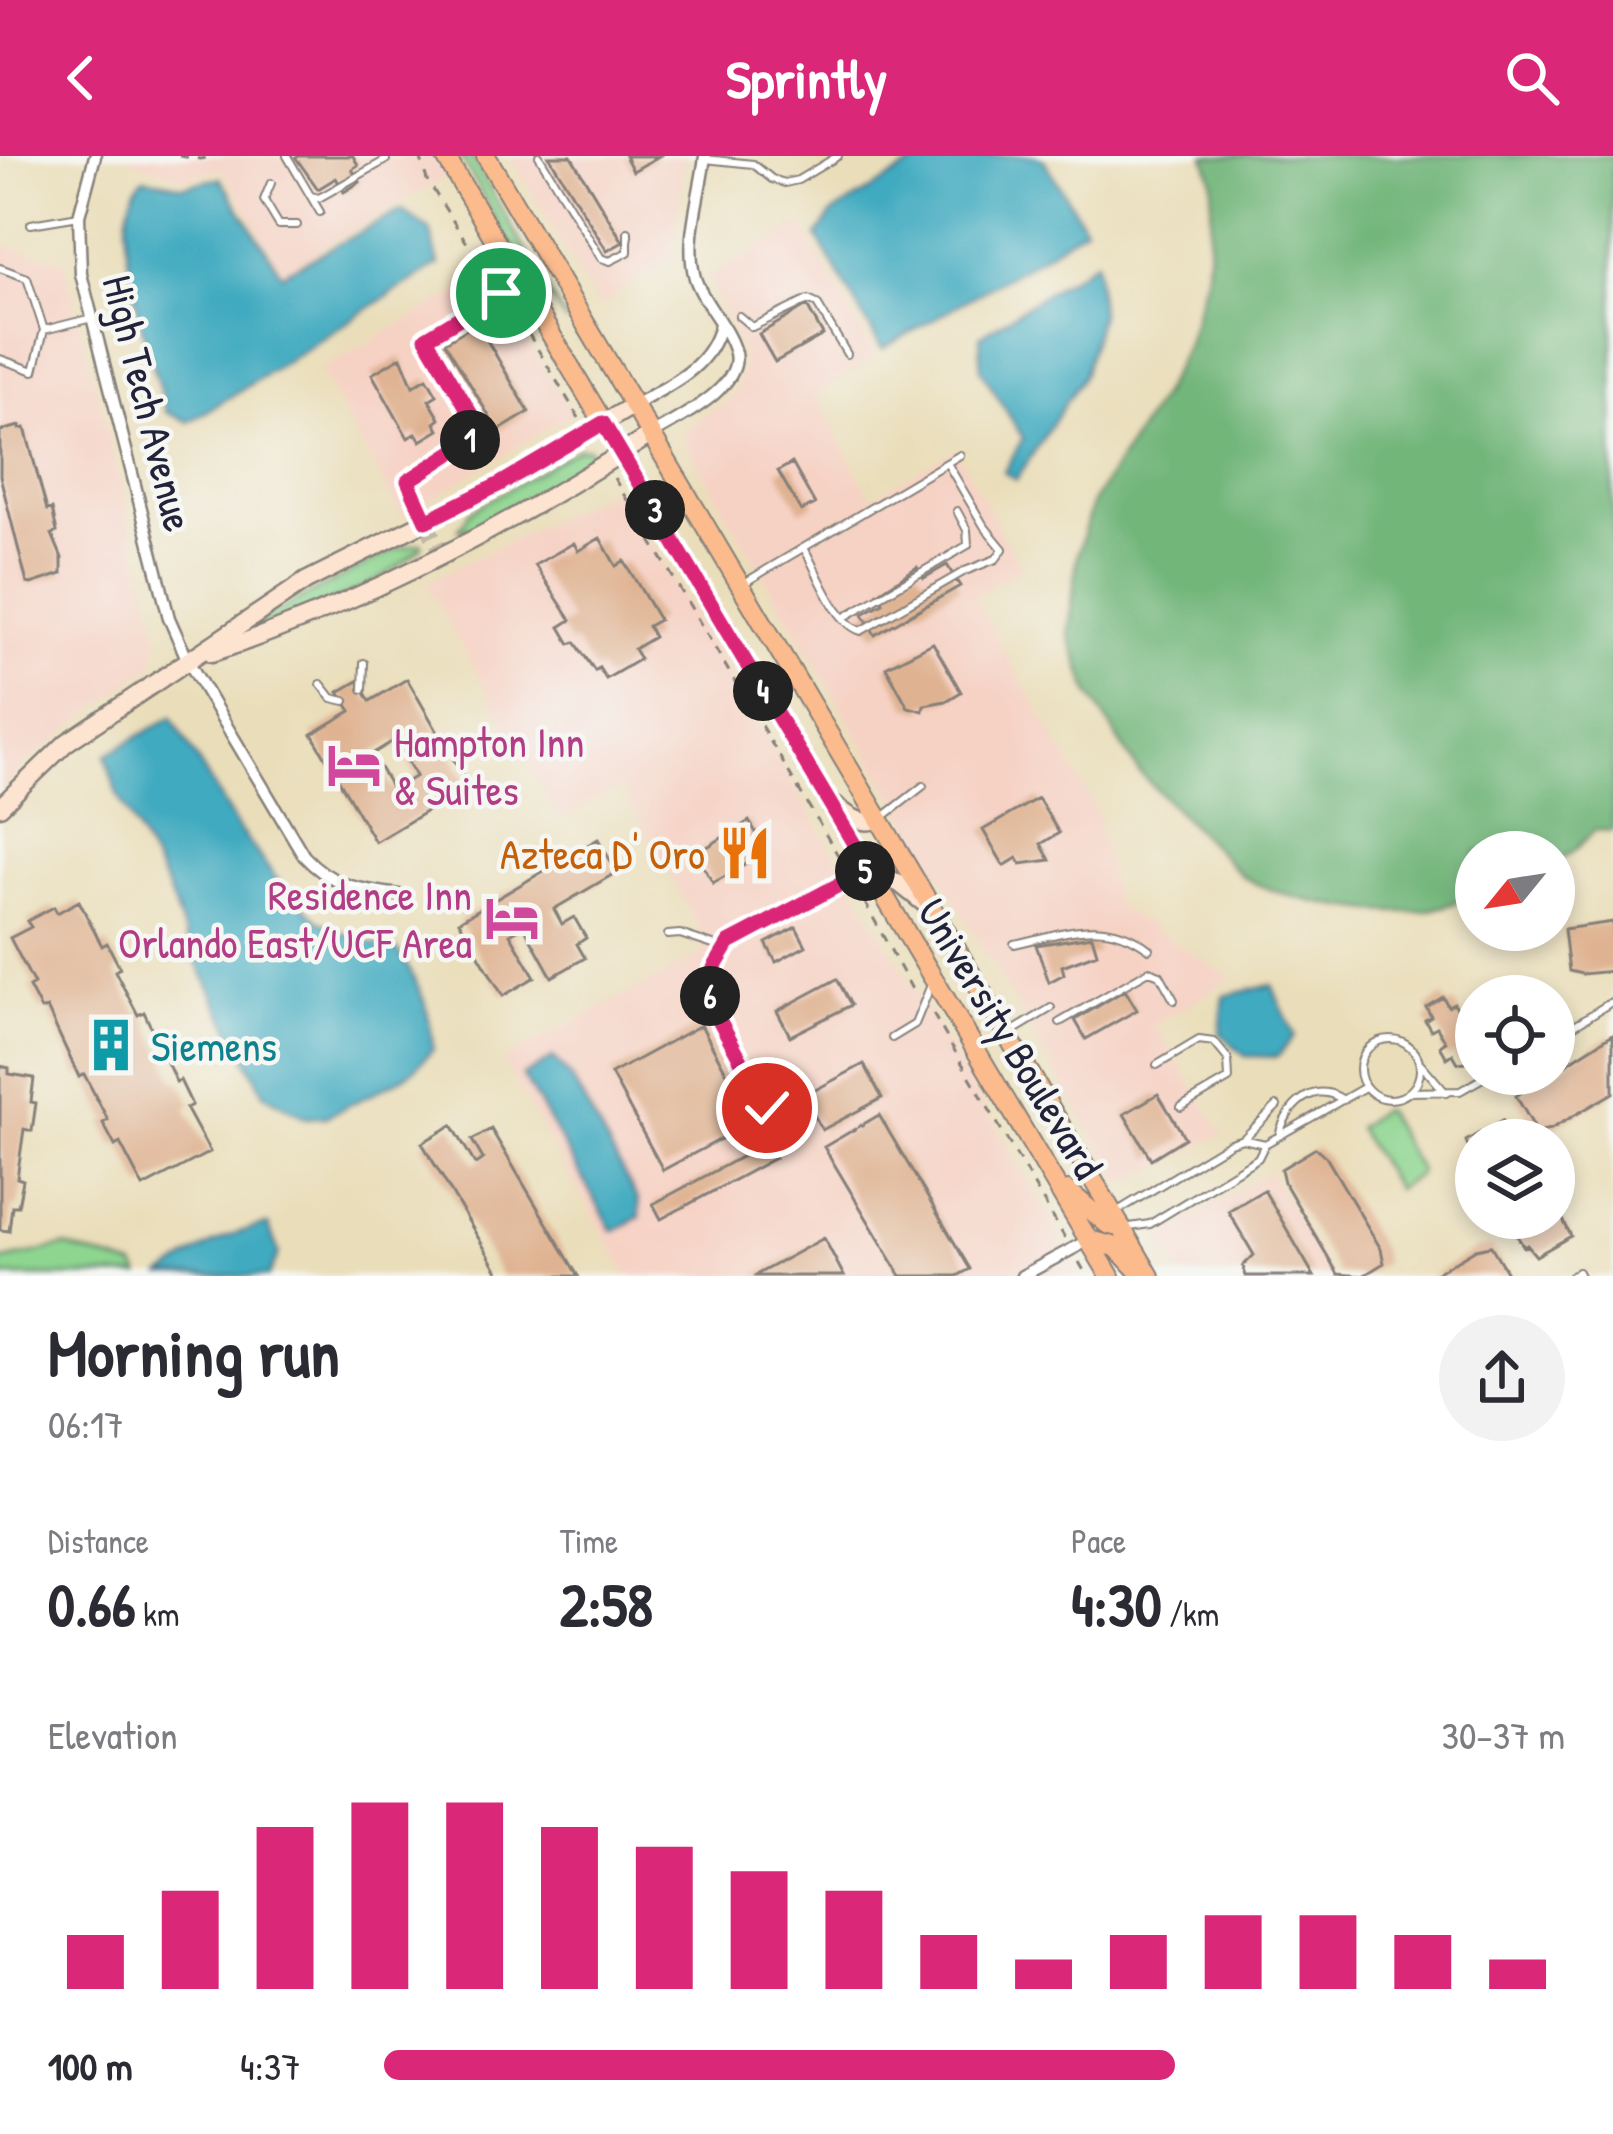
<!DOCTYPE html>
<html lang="en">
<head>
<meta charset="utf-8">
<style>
	:root { --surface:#fff; --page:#f2f2f3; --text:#2b2b33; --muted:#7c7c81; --accent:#db2777 }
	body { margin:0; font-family:"Patrick Hand",sans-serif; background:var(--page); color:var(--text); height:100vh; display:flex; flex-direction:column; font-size:45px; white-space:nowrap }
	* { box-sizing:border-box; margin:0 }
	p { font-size:39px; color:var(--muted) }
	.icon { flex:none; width:66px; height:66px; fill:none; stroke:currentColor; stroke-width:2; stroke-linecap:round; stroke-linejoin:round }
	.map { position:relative; height:1120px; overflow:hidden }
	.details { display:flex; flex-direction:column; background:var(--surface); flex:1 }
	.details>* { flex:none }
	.needle { width:78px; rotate:240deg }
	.buttons { position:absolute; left:1455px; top:675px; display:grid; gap:24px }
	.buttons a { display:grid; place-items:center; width:120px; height:120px; border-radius:50%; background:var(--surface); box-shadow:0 6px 18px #0003; font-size:60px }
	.pin { position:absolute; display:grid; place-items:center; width:102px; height:102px; color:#fff; margin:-51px; border:6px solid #fff; border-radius:50%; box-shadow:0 3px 12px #0007 }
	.km { position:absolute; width:60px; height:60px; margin:-30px; border-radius:50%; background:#222; color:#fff; font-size:33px; line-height:60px; text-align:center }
	.round { display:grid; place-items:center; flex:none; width:126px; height:126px; border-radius:63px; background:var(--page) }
	.summary { display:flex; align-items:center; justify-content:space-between; height:204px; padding:0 48px }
	h1 { font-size:66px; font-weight:700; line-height:90px }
	.metrics { display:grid; grid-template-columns:repeat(3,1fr); gap:18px; height:204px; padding:12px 48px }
	.metrics div { display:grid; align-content:center }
	.metrics b { font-size:60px; font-weight:700 }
	.metrics small { font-size:33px; font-weight:400 }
	.metrics p { font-size:33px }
	.chart { height:336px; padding:24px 48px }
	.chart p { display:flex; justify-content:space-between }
	.chart svg { width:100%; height:216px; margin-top:12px; stroke:var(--accent); stroke-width:6 }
	ul { padding:0 48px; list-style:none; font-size:39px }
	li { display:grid; grid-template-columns:192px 144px 1fr; align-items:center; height:90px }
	li i { height:30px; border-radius:15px; background:var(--accent) }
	header { display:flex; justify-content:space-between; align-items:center; height:156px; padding:0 48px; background:var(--accent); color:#fff; font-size:54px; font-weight:700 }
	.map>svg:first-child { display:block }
</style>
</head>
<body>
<header><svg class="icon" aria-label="back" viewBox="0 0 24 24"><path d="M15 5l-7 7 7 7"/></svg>Sprintly<svg class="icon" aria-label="search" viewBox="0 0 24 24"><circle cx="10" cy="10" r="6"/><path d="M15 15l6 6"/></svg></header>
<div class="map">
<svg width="1613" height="1120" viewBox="0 0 1613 1120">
	<rect width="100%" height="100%" fill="#f6f6f2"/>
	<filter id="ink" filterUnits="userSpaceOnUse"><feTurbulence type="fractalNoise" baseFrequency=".00833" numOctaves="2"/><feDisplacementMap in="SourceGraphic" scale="24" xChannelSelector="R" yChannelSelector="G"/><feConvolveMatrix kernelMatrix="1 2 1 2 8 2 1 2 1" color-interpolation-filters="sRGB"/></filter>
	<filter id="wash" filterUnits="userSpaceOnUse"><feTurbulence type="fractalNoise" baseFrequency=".004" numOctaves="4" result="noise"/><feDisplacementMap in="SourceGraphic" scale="48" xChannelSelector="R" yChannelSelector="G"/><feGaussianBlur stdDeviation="2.7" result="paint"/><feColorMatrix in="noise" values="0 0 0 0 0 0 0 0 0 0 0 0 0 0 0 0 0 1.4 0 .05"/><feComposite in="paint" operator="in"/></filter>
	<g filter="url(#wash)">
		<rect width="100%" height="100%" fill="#eadeba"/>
		<path fill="#f6d2c4" d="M 121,0 L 439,0 L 450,19 L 283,115 L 222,13 L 184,22 Z
			M 510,0 L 686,0 L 671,102 L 599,151 Z
			M 801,67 L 876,201 L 815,239 L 871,341 L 956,293 L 1021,412 L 973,440 L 1095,651 L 1115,749 L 1232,822 L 1154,869 L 1223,978 L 1122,1029 L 682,281 L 691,269 L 731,242 L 743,213 L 741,195 L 708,122 Z
			M 0,88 L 64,105 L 159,481 L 153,509 L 28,605 L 0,635 Z
			M 486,120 L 572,257 L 402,361 L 319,214 Z
			M 618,330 L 1084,1120 L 628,1120 L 502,904 L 702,798 L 699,773 L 621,630 L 559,663 L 426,427 Z
			M 1269,1015 L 1332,1120 L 1182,1120 L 1160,1081 Z"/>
		<path fill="#8ed590" stroke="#587c66" stroke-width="3" d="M 460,0 L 471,0 L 567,167 L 509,85 Z
			M 588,292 L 592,301 L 587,309 L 480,372 L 459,373 L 471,355 L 577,293 Z
			M 421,387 L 422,391 C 375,436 308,455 247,476 L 249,470 L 394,394 Z
			M 1380,954 L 1385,955 L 1419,1014 L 1418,1019 L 1396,1033 L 1357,972 Z
			M 65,1090 L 135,1111 L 140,1120 L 0,1120 L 0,1105 Z"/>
		<path fill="#72b67a" stroke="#4a6c5a" stroke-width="3" d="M 1205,0 L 1613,0 L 1613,675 L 1595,674 L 1574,695 L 1554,707 L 1554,696 L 1476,696 L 1476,739 C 1458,745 1439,754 1421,755 C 1373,760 1285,745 1243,721 L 1139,616 L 1089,536 L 1069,479 L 1077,402 L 1092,347 L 1161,239 L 1187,188 L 1207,117 L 1213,25 Z"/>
		<path fill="#40aac0" stroke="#31667e" stroke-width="3" d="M 927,0 L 1036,0 L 1044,4 L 1085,71 L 1038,103 L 882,193 L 817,80 L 832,58 Z
			M 144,22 L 184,30 L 220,22 L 282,118 L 402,54 L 430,74 L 439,108 C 355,160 274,215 189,266 L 166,256 C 153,204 100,63 144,22 Z
			M 1096,105 L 1100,158 L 1084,218 L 1016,324 L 1004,316 L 1023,282 L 981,214 L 980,180 Z
			M 172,561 L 237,671 L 281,729 L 319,765 L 361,785 L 397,794 C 419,825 431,855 433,893 L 415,913 L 397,925 L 325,961 L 306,962 L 265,939 L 191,795 L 166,729 L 116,636 L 106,599 Z
			M 1272,829 L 1294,880 L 1278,901 L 1245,900 L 1220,877 L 1224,840 Z
			M 553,902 L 572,923 L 639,1046 L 640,1061 L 613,1075 L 523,920 Z
			M 268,1069 L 279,1097 L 269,1120 L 163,1120 C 193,1098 230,1074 268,1069 Z"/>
		<g id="blocks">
			<path fill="#dfb291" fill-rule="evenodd" d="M 299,0 L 353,0 L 358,9 L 352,13 L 360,26 L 344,36 L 336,22 L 318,33 L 296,2 Z
				M 549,0 L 571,0 L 623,86 L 607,95 Z
				M 625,0 L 659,0 L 633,15 Z
				M 807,150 L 823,179 L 775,206 L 759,178 Z
				M 477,167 L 529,256 L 498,275 L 445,186 Z
				M 401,201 L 413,230 L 427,222 L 437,239 L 429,244 L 440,263 L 435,267 L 439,274 L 421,285 L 416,277 L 408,282 L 372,218 Z
				M 20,270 L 20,273 L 25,272 L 47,354 L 52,353 L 57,376 L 52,378 L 62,402 L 62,418 L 31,428 L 27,427 L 0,320 L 0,275 Z
				M 792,307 L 815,348 L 801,355 L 778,315 Z
				M 600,382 L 616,410 L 624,405 L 659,464 L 648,470 L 654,481 L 634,493 L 640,503 L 606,523 L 599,512 L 595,515 L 575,486 L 570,488 L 560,471 L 571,464 L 535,409 L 574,387 L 578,395 Z
				M 947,409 L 960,430 L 875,479 L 863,458 L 883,447 L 878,437 L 917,411 L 924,422 Z
				M 933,487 L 961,536 L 946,545 L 924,549 L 923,555 L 908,551 L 886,511 Z
				M 407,523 L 469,630 L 375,686 L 312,578 L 351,555 L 339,536 L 358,525 L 370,545 ZM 395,584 L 416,620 L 393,634 L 372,598 Z
				M 1038,642 L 1059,677 L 1041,688 L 1050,704 L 1021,708 L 1017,702 L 1004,710 L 983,674 Z
				M 749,665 L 768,696 L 713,727 L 696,698 Z
				M 598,683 L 617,716 L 554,753 L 562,768 L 574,761 L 586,782 L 577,788 L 585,802 L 552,821 L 527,776 L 540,769 L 537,763 L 510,778 L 535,821 L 503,840 L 459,765 Z
				M 79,745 L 102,790 L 107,787 L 120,812 L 115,815 L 138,859 L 144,856 L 176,926 L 180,924 L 192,949 L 186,952 L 210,996 L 143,1031 L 120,987 L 115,990 L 103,967 L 108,964 L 84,918 L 79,921 L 47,852 L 41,854 L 29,831 L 34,828 L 10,782 L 31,771 L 27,765 L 54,751 L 57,757 Z
				M 1613,766 L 1613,815 L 1582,818 L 1569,815 L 1564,773 Z
				M 796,771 L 806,790 L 776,806 L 766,787 Z
				M 1092,780 L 1097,797 L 1062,810 L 1064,818 L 1049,826 L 1036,789 Z
				M 837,823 L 851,849 L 790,880 L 777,855 Z
				M 1125,834 L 1137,854 L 1086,883 L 1075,864 Z
				M 1443,841 L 1448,850 L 1454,847 L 1476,884 L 1470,887 L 1475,896 L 1466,906 L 1458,907 L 1453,898 L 1447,902 L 1440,890 L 1446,886 L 1437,871 L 1431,874 L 1425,864 L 1431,860 L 1426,851 Z
				M 701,869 L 753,966 L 663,1014 L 611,918 Z
				M 1613,878 L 1613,937 L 1551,973 L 1537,976 L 1516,940 Z
				M 864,908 L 882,942 L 822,974 L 804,940 Z
				M 0,910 L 9,912 L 9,918 L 34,922 L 31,946 L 36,947 L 32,975 L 24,973 L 17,1022 L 23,1024 L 18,1050 L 12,1050 L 9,1075 L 0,1074 Z
				M 1158,938 L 1185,982 L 1151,1003 L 1124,958 Z
				M 879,959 L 970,1113 L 957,1120 L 901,1120 L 824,991 Z
				M 1502,964 L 1517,984 L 1476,984 L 1476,1011 L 1466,985 Z
				M 452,969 L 475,1008 L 483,1003 L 472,984 L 491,973 L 578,1120 L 501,1120 L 422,987 Z
				M 767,987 L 775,1002 L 661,1063 L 653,1048 Z
				M 1316,992 L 1326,1001 L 1381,1093 L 1384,1107 L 1363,1120 L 1338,1118 L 1284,1026 L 1281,1013 Z
				M 1264,1034 L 1314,1120 L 1246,1120 L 1243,1110 L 1254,1099 L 1228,1055 Z
				M 1554,1045 L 1571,1080 L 1536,1100 L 1527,1089 L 1524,1091 L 1506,1062 L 1554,1062 Z
				M 824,1082 L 844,1120 L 754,1120 Z
				M 1491,1090 L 1509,1120 L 1431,1120 L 1476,1093 Z"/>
		</g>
	</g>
	<g filter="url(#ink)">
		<use href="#blocks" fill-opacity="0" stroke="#86807a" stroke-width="3"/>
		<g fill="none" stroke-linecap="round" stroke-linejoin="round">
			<path stroke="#c2b8a1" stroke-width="16" stroke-dasharray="16 8" stroke-linecap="butt" d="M 426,366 L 442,399"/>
			<defs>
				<path id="lane" d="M 287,0 L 320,56
					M 539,0 L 601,102 L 610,105 L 628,96 L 628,76
					M 705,3 L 753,8 L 772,23 L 785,27 L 798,24 L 838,0
					M 271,27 L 264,44 L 279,69 L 297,69
					M 311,40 L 319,42 L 386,4
					M 31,68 L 79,60
					M 0,112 L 27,122 L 44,174 L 34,215 L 0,203
					M 739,160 L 752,171 L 808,144 L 817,148 L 847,198
					M 44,174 L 92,162
					M 425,365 L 408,325 L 482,277 L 426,182 L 516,128
					M 804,392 C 818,416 834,466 861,475 L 965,415 L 996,403 L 1003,393 L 984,370 L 947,307
					M 744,427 L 960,299
					M 843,462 L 968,389 L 967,374 L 957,355
					M 321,528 L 332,542 L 345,545
					M 363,533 L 364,507
					M 883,661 L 923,630
					M 668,779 L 680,778 L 719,791 L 865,715
					M 728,788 L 714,812 L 710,847 L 767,952
					M 1014,788 C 1065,777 1105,759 1149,793
					M 1060,866 L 1149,815 L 1160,819 L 1174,844
					M 1008,878 L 1051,852
					M 892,882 L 915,868 L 931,829
					M 1554,882 L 1613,845
					M1360 913a30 30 0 1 1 60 0a30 30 0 1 1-60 0Z
					M 1421,908 L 1446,937
					M 1157,909 L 1199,884 L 1214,886 L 1228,903 L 1229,923 L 1181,951
					M 1410,936 L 1460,935 L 1490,918
					M 1279,980 C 1286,950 1314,923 1343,944
					M 1243,983 L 1277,950
					M 1116,1056 L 1230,987 L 1243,983 L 1265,988
					M 1123,1072 L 1150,1068 L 1258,1002 L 1265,988 L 1365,931
					M 1572,1120 L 1578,1116 L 1580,1120"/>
				<path id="street" d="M 95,0 L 79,60 L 81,118 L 169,462 L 188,505 L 304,700 C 333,731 358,733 399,739
					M 634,249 C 670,229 710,212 720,169
					M 652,278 C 676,263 743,232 735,197 C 728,170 703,148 695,122 C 684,85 701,37 705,0
					M 1022,1120 L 1089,1084"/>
				<path id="secondary" d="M 212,497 C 368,445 514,367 652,278
					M 829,645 C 847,658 858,671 880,663
					M 0,651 L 66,587 L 306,425 L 500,328 L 634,249
					M 869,713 L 900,728 L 930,752"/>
				<path id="primary" d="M 445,0 L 1110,1120
					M 486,0 L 1150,1120
					M 1068,1035 L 1107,1068 L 1122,1072
					M 1089,1084 L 1116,1091 L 1139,1116"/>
			</defs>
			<use href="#lane" stroke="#86807a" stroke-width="10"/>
			<use href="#street" stroke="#86807a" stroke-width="15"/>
			<use href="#secondary" stroke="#86807a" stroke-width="21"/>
			<use href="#primary" stroke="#86807a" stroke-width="22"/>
			<path stroke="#86807a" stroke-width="3" stroke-dasharray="9 9" stroke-linecap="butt" d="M 179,0 L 201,3 L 214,0
				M 420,0 L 427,24 L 495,131
				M 510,147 L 579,262
				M 614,322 L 845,711
				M 856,730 L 914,837
				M 933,858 L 1065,1082
				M 1079,1106 L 1087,1120"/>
			<use href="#lane" stroke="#fff" stroke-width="6"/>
			<use href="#street" stroke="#fff" stroke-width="10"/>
			<use href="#secondary" stroke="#fde4d1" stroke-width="16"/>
			<use href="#primary" stroke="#fbbb8d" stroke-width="18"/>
		</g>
	</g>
	<g fill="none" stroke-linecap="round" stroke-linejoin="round" filter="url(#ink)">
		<defs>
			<path id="route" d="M 501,137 L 426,182 L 482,277 L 408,325 L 426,365 L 500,328 L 603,267 L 869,713 L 729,787 L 714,812 L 710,847 L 767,952"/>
		</defs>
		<use href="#route" stroke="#fff" stroke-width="24"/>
		<use href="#route" stroke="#db2777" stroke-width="15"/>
	</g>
	<defs>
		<symbol id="hotel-bare" viewBox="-9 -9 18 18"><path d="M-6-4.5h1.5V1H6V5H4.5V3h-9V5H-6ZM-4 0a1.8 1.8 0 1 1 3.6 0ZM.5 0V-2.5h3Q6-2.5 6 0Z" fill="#d1479c" stroke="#f6f6f2" stroke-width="2.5" paint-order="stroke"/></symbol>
		<symbol id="restaurant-bare" viewBox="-9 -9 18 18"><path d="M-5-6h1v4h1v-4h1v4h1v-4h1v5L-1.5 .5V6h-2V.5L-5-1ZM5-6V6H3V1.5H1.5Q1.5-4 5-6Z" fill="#e8710a" stroke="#f6f6f2" stroke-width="2.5" paint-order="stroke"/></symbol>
		<symbol id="building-bare" viewBox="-9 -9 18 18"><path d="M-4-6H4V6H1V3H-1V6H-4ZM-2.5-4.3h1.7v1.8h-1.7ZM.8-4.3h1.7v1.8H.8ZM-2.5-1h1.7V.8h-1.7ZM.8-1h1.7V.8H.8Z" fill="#0f9aa8" stroke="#f6f6f2" stroke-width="2.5" paint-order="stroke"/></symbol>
	</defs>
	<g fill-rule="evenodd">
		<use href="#hotel-bare" x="316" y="571" width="76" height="76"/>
		<use href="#restaurant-bare" x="707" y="659" width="76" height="76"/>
		<use href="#hotel-bare" x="474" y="724" width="76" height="76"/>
		<use href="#building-bare" x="73" y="851" width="76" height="76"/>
	</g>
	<g text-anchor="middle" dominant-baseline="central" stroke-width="9" stroke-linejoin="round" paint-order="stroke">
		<g font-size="42" fill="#22223b" stroke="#f6f6f2">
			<text transform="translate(149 247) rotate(76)">High Tech Avenue</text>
			<text transform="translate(1011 882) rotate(59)">University Boulevard</text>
		</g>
		<g font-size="42" fill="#b23c85" stroke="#f6f6f2" text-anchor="start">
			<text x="394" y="585">Hampton Inn<tspan x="394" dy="48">&amp; Suites</tspan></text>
			<text x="472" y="738" text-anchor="end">Residence Inn<tspan x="472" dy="48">Orlando East/UCF Area</tspan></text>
		</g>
		<g font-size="42" fill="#c56008" stroke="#f6f6f2" text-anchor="end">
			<text x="705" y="697">Azteca D' Oro</text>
		</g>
		<g font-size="42" fill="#0d838f" stroke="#f6f6f2" text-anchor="start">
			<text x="151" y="889">Siemens</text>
		</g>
	</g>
</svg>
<div class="buttons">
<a><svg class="needle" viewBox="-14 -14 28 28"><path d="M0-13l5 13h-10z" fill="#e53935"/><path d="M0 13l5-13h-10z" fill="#7c7c81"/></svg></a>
<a><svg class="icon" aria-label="locate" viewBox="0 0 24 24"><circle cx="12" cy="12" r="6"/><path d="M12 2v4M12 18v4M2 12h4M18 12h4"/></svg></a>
<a><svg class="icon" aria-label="layers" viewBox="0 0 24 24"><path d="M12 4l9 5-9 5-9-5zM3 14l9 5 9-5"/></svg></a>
</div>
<div class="pin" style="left:501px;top:137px;background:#1e9e55"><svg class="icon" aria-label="arrive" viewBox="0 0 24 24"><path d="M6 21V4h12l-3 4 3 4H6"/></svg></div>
<div class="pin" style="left:767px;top:952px;background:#d93025"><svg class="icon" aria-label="check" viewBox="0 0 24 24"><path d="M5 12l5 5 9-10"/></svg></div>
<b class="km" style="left:470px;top:284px">1</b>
<b class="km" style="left:655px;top:354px">3</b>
<b class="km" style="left:763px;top:535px">4</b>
<b class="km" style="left:865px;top:715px">5</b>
<b class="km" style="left:710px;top:840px">6</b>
</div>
<section class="details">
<div class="summary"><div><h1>Morning run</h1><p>06:17</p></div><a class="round"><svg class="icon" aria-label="share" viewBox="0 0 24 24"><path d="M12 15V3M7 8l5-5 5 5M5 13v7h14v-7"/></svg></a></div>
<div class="metrics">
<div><p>Distance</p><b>0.66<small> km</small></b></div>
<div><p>Time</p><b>2:58</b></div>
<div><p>Pace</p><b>4:30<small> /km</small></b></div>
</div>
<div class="chart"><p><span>Elevation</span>30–37 m</p>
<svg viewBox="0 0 160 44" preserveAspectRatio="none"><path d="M5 44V33M15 44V24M25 44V11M35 44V6M45 44V6M55 44V11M65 44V15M75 44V20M85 44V24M95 44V33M105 44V38M115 44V33M125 44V29M135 44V29M145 44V33M155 44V38"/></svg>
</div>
<ul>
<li><b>100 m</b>4:37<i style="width:67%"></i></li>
</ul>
</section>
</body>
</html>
